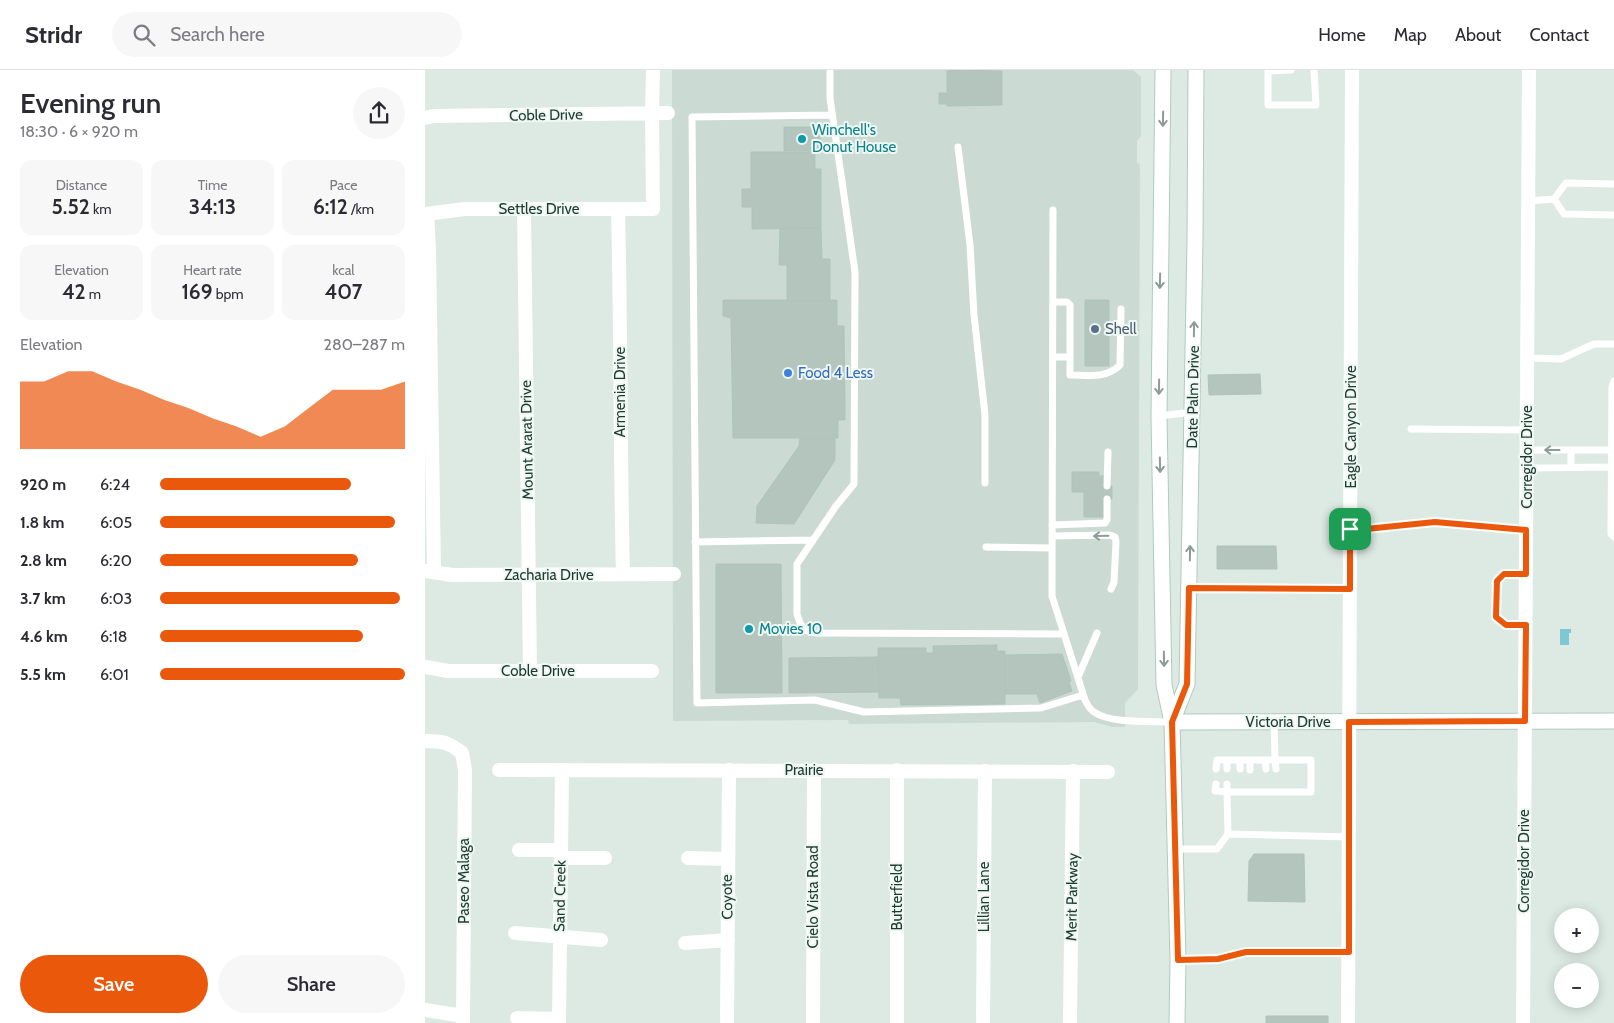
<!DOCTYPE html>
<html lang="en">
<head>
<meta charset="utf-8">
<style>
	:root { --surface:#fff; --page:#f7f7f7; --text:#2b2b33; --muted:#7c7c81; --line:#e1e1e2; --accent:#ea580c }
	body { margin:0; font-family:Cabin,sans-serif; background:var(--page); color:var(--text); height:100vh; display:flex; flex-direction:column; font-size:19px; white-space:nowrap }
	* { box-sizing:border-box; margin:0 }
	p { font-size:16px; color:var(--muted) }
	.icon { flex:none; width:28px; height:28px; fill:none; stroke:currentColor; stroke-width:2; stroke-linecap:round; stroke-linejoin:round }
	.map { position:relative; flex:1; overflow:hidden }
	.sheet { display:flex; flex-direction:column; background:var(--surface); width:425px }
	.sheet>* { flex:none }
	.fabs { position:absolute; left:1129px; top:838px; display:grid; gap:10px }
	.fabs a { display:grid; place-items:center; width:45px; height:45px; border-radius:50%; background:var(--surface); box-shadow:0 2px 12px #0003; font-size:25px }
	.pin { position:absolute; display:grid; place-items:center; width:42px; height:42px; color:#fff; margin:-21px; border-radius:10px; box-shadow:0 2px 8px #0006 }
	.round { display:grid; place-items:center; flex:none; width:52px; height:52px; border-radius:26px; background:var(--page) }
	.headline { display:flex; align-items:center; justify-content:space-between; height:85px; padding:0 20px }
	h1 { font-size:28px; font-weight:600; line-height:38px }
	.stats { display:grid; grid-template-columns:repeat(3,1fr); gap:8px; height:85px; padding:5px 20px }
	.stats div { display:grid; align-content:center; border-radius:12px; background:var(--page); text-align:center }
	.stats b { font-size:21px; font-weight:600 }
	.stats small { font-size:14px; font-weight:400 }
	.stats p { font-size:14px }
	.chart { height:140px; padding:10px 20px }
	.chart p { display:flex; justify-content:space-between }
	.chart svg { width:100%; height:90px; margin-top:5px; fill:var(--accent); opacity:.7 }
	.action { display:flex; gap:10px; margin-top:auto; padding:10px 20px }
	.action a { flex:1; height:58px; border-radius:30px; background:var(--accent); color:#fff; font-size:20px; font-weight:600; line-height:58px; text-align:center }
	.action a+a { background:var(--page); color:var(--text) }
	ul { padding:0 20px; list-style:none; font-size:16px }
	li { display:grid; grid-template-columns:80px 60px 1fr; align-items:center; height:38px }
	li i { height:12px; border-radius:6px; background:var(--accent) }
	header { display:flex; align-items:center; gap:30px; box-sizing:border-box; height:70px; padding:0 25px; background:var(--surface); border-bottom:1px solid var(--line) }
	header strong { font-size:24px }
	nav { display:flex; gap:28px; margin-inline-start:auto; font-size:18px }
	.search { width:350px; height:45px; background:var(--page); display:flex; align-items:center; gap:12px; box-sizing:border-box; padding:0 18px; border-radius:28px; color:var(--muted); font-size:19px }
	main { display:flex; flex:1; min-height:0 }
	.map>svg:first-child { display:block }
</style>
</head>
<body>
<header>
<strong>Stridr</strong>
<div class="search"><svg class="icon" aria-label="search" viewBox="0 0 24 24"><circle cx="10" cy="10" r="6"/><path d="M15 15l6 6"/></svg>Search here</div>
<nav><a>Home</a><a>Map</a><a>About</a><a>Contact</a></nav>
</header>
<main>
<section class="sheet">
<div class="headline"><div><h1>Evening run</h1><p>18:30 · 6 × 920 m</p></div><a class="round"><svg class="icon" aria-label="share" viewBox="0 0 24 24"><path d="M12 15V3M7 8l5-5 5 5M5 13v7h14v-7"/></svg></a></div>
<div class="stats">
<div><p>Distance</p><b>5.52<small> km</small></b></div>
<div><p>Time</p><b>34:13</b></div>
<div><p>Pace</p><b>6:12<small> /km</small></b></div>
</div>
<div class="stats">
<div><p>Elevation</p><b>42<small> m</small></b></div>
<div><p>Heart rate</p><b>169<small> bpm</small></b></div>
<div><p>kcal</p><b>407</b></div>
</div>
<div class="chart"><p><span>Elevation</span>280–287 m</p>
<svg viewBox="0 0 160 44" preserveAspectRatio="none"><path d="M0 44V11L10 11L20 6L30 6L40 11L50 15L60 20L70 24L80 29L90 33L100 38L110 33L120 24L130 15L140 15L150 15L160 11V44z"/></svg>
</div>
<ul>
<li><b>920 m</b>6:24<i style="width:78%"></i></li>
<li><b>1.8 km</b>6:05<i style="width:96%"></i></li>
<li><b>2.8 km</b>6:20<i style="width:81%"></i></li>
<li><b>3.7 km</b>6:03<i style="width:98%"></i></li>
<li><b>4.6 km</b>6:18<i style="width:83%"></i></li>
<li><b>5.5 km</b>6:01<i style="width:100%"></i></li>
</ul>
<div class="action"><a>Save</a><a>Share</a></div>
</section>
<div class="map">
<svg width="1189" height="953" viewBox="0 0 1189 953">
	<rect width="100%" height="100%" fill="#ddeae4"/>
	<path fill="#cbdad3" d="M 247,0 L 708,0 L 716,7 L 716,66 L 712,71 L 712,92 L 715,95 L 713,619 L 700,633 L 700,657 L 687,657 L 669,652 L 424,654 L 423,650 L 248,651 Z"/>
	<path fill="#81c7d3" d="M 1135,559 L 1146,559 L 1146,563 L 1144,563 L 1144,575 L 1135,575 Z"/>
	<path fill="#b3c5bd" stroke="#b0c4bb" d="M 522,0 L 577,1 L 577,35 L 522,36 L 522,34 L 514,34 L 514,23 L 522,23 Z
		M 359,57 L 395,57 L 395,81 L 359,81 Z
		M 326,82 L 390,82 L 390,99 L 396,99 L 396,158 L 327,159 L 327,137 L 317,137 L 317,119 L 326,119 Z
		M 355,158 L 396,158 L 397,189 L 405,189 L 405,231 L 362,231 L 362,195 L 354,195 Z
		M 298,230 L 412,230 L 412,256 L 419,256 L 420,337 L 420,350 L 413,350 L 413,368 L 308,368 L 306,248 L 298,246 Z
		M 660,230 L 684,230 L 684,296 L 660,296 Z
		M 835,304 L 836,324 L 784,325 L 783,305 Z
		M 375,368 L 410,368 L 410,390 L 369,454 L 331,453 L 332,436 L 374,376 Z
		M 647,402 L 674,402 L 674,406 L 680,406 L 680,416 L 687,416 L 687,429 L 679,429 L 680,447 L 659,447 L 659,422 L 647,422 Z
		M 792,476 L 851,476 L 852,499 L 792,499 Z
		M 291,494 L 356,494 L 357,623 L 291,623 Z
		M 572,575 L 572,581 L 580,581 L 580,634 L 476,635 L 475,628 L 454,628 L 453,578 L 501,578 L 501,583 L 508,583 L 508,576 Z
		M 637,584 L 646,611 L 644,612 L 647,621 L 615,633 L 612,624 L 580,624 L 580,585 Z
		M 453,587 L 454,622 L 364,623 L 364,588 Z
		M 829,784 L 879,784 L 880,832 L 823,831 L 824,791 Z
		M 841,946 L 903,946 L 903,953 L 841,953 Z"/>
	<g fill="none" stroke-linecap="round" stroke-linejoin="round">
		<defs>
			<path id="secondary" d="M 738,0 L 734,346 L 739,615 L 747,652 L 753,890 L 752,953
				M 747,652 L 762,614 L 770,169 L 771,0
				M 747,652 L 1189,651"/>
		</defs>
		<use href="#secondary" stroke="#b0cac1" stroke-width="17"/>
		<path stroke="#fff" stroke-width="7" d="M 405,0 L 405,28 L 430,202 L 429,414 L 411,436 L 372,494 L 372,544 L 375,553 L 380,560 L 392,563 L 638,564
			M 866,0 L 843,1 L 843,35 L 891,35 L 889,0
			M 407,45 L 267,47 L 272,633 L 390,630 L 439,642 L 616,638 L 658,625
			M 533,77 L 545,175 L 549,245 L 560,345 L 560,413
			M 1129,129 L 1139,144 L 1189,145
			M 1129,129 L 1141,113 L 1189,114
			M 1103,131 L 1129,129
			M 628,140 L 627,526 L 660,630 C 662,634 665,640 669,642 C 686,654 726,651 746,652
			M 628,232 L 642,232 L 645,235 L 645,305 C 663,305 681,309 695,295 L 696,239
			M 628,287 L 645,287
			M 1103,288 L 1136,289 L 1169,274 L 1189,274
			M 1189,311 L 1187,317 L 1186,464 L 1189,467
			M 734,346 L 768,342
			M 986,359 L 1102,360
			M 1102,380 L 1186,380
			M 1146,380 L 1146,397
			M 1102,398 L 1186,397
			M 682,416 L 683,382
			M 627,455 L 680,453 L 682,450 L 682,429
			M 925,459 L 941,459 L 1010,452 L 1101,460
			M 627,466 L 685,465 L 690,467 L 691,472 L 689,512 L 686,519
			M 270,472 L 388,470
			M 561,477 L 627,478
			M 1101,504 L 1079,504 L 1072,511 L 1071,547 L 1081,555 L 1101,555
			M 764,518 L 925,519
			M 653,607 L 672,563
			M 802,690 L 802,699
			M 815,690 L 815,699
			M 840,690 L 841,699
			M 791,699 L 792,690 L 850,690 L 851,699
			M 825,700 L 825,690
			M 791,714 L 790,721 L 802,722 L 802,714
			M 803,764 L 802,722 L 886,722 L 886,690 L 850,690 L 849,652
			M 750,779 L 792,779 L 803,764 L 924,767
			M 753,890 L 793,889 L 821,882 L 923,882"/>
		<path stroke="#fff" stroke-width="14" d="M 0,48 L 9,46 L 243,43
			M 99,139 L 105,602
			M 193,140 C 196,261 195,383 198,504
			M 0,144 L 40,139 L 228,139 L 227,43 L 228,0
			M 2,144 L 4,179 L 9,501
			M 1,501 L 27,505 L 249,504
			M 0,597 L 23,601 L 227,601
			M 0,671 C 18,671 23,672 37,683 L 40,700 L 38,953
			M 74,700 L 683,702
			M 472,700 L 472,953
			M 94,780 L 136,780
			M 136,788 L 180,788
			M 263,788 L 302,789
			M 90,863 L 176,870
			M 260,873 L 303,870
			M 0,940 L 38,946
			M 92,948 L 134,949
			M 134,953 L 137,700
			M 302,953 L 304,700
			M 388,953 L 389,700
			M 558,953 L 560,701
			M 645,953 L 648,701
			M 923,953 L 927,0
			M 1098,953 L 1104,0"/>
		<use href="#secondary" stroke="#fff" stroke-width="15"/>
	</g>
	<defs><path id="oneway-shaft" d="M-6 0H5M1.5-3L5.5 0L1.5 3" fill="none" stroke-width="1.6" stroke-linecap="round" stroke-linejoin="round" transform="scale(1.25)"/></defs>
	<g stroke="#8e9c99">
		<use href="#oneway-shaft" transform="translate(738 49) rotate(91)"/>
		<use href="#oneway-shaft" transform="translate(735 211) rotate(91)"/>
		<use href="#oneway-shaft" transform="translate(769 259) rotate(-89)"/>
		<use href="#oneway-shaft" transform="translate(734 317) rotate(91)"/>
		<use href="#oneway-shaft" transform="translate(1127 380) rotate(-180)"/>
		<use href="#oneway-shaft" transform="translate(735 395) rotate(89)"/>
		<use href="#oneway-shaft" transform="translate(676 466) rotate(179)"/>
		<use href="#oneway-shaft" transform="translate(765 483) rotate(-89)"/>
		<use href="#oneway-shaft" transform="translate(739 589) rotate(89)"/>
	</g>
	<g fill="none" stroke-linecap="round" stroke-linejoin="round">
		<defs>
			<path id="route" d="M 1010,452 L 1101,460 L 1101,504 L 1079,504 L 1072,511 L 1071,547 L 1081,555 L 1101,555 L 1100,651 L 924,652 L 924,882 L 821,882 L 793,889 L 753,890 L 747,652 L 762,614 L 764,518 L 925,519 L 925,459 L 941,459 Z"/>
		</defs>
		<use href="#route" stroke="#fff" stroke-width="10"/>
		<use href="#route" stroke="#ea580c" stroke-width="6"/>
	</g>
	<g fill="#0f9aa8" stroke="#eef7f2" stroke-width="2">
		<circle cx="377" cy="69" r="5"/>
		<circle cx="324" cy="559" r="5"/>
	</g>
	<circle fill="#5c6f8a" stroke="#eef7f2" stroke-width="2" cx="670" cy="259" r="5"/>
	<circle fill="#3f7fe0" stroke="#eef7f2" stroke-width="2" cx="363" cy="303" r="5"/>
	<g text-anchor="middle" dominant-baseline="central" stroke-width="4" stroke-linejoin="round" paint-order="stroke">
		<g font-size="15" fill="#1e3a33" stroke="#eef7f2">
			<text transform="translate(121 45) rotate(-1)">Coble Drive</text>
			<text x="114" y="139">Settles Drive</text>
			<text transform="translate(195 322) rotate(-90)">Armenia Drive</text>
			<text transform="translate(768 327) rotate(-89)">Date Palm Drive</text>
			<text transform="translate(926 357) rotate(-90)">Eagle Canyon Drive</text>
			<text transform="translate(102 370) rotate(-91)">Mount Ararat Drive</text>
			<text transform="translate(1102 387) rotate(-90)">Corregidor Drive</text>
			<text x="124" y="505">Zacharia Drive</text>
			<text x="113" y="601">Coble Drive</text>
			<text x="863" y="652">Victoria Drive</text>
			<text x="379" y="700">Prairie</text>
			<text transform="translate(1099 791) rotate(-90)">Corregidor Drive</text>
			<text transform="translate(39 811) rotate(-90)">Paseo Malaga</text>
			<text transform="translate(135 826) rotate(-89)">Sand Creek</text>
			<text transform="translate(302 827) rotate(-91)">Coyote</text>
			<text transform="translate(388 827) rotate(-90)">Cielo Vista Road</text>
			<text transform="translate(472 827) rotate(-90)">Butterfield</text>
			<text transform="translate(559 827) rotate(-90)">Lillian Lane</text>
			<text transform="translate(647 827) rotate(-89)">Merit Parkway</text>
		</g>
		<g font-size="15" fill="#0d838f" stroke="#eef7f2" text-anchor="start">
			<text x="387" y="60">Winchell's<tspan x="387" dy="17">Donut House</tspan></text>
			<text x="334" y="559">Movies 10</text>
		</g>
		<g font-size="15" fill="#4e5e75" stroke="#eef7f2" text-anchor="start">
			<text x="680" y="259">Shell</text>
		</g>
		<g font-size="15" fill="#366cbe" stroke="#eef7f2" text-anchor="start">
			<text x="373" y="303">Food 4 Less</text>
		</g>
	</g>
</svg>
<div class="fabs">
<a>+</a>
<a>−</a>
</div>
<div class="pin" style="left:925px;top:459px;background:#1e9e55"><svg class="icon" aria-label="arrive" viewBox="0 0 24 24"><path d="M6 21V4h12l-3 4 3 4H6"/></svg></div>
</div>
</main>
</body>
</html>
